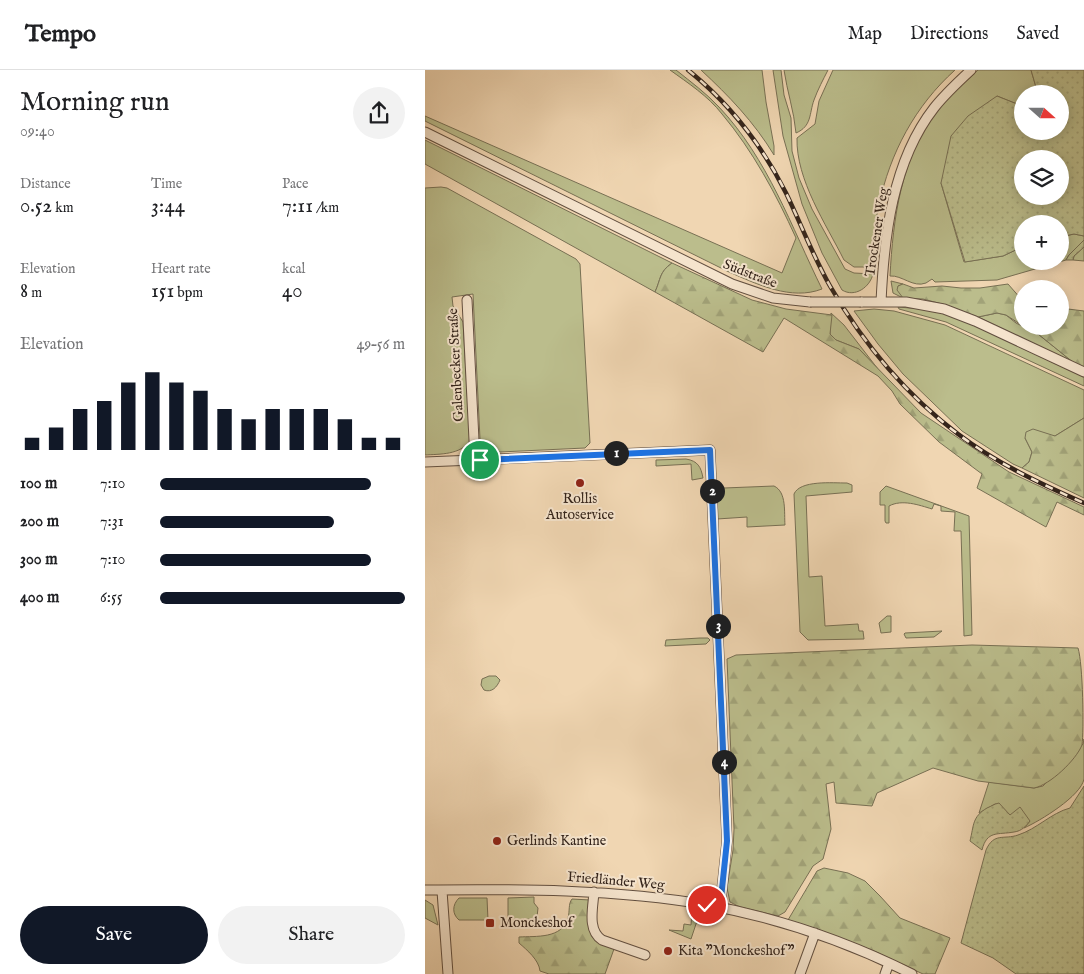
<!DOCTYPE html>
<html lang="en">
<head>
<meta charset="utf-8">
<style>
	:root { --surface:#fff; --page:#f2f2f2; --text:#202124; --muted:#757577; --line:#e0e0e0; --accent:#111827 }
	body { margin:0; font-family:"IM FELL English",serif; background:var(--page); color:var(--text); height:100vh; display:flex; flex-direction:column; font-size:19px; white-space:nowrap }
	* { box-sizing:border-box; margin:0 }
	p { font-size:16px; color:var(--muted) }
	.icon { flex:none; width:28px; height:28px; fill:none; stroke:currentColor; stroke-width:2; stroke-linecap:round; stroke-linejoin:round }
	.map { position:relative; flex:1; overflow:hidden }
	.sheet { display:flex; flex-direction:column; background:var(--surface); width:425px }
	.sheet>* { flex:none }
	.needle { width:32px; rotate:111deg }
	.controls { position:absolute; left:589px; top:15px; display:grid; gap:10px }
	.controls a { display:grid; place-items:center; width:55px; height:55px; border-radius:50%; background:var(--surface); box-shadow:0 2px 12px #0003; font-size:25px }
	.pin { position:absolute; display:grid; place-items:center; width:42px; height:42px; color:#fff; margin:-21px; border:2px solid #fff; border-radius:50%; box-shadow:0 1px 5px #0007 }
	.km { position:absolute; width:25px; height:25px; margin:-12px; border-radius:50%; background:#222; color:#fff; font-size:14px; line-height:25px; text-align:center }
	.round { display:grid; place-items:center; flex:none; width:52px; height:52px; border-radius:26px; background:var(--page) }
	.summary { display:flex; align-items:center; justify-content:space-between; height:85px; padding:0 20px }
	h1 { font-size:28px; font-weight:600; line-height:38px }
	.metrics { display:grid; grid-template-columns:repeat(3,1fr); gap:8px; height:85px; padding:5px 20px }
	.metrics div { display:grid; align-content:center }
	.metrics b { font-size:21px; font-weight:600 }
	.metrics small { font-size:14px; font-weight:400 }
	.metrics p { font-size:14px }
	.chart { height:140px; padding:10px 20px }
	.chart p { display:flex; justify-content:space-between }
	.chart svg { width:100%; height:90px; margin-top:5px; stroke:var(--accent); stroke-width:6 }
	.action { display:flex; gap:10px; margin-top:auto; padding:10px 20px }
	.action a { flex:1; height:58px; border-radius:30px; background:var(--accent); color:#fff; font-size:20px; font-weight:600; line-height:58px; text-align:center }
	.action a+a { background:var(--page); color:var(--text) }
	ul { padding:0 20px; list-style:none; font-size:16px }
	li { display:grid; grid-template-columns:80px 60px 1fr; align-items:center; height:38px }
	li i { height:12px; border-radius:6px; background:var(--accent) }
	header { display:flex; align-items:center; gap:30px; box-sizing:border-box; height:70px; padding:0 25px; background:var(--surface); border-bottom:1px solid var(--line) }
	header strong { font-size:24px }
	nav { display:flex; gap:28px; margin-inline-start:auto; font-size:18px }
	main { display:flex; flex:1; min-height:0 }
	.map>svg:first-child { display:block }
</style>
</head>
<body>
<header>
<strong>Tempo</strong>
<nav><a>Map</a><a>Directions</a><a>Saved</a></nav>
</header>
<main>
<section class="sheet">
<div class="summary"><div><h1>Morning run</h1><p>09:40</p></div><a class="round"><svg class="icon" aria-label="share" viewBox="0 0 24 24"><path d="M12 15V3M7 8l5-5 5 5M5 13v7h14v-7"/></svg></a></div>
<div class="metrics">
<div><p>Distance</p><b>0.52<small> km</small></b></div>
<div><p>Time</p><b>3:44</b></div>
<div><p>Pace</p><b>7:11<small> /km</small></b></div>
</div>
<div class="metrics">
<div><p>Elevation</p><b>8<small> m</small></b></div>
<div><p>Heart rate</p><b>151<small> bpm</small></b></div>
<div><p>kcal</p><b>40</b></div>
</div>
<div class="chart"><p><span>Elevation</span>49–56 m</p>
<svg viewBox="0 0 160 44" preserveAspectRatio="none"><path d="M5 44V38M15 44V33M25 44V24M35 44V20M45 44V11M55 44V6M65 44V11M75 44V15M85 44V24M95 44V29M105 44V24M115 44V24M125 44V24M135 44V29M145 44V38M155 44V38"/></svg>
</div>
<ul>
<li><b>100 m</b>7:10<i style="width:86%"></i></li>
<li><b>200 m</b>7:31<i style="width:71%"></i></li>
<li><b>300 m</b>7:10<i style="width:86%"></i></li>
<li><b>400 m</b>6:55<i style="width:100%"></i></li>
</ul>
<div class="action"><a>Save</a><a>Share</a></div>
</section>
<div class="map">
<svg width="659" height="904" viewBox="0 0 659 904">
	<defs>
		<pattern id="forest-firs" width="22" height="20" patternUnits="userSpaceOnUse" patternTransform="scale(1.25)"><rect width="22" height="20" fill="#bbbd8c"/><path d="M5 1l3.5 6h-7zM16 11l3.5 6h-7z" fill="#a1a278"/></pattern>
		<pattern id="park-dots" width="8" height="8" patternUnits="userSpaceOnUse" patternTransform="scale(1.25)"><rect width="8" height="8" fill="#bbbd8c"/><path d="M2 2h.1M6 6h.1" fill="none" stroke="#a1a278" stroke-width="1.8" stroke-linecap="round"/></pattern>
	</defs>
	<rect width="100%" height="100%" fill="#f0d6b2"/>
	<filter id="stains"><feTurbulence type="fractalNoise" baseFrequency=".004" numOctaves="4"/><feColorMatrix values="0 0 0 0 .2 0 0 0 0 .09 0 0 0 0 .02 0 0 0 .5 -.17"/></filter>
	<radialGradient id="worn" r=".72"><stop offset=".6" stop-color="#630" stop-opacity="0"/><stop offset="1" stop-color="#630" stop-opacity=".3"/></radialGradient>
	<path fill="#bbbd8c" stroke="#787054" d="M 245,0 L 251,0 C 266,12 281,23 294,37 C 343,89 366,156 397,219 C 366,231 332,214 304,202 L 0,51 L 0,46 L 357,203 L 371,168 C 351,124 328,81 297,44 C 283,26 263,13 245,0 Z
		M 276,0 L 337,0 L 341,32 L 349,76 L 349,85 C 329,52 304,26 276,0 Z
		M 348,0 L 356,0 L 359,25 L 366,48 L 367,81 L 374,108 L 387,139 L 420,199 L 429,203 L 448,204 C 445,217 430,228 417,220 L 397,183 L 377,134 L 358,66 Z
		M 359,0 L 403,0 C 398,10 393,19 389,30 C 384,44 387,56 371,63 C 369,41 362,21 359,0 Z
		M 408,0 L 530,0 C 490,36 465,83 454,135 C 449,155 449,176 447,197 L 429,197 L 419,190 C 401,154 371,110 372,68 L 390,54 L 394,31 Z
		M 553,0 L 606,0 L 613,24 L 598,24 L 597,36 L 572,26 L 516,113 L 539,192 L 578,186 L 597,177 L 598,191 L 635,191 L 635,167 L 649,164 L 659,166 L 659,170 L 644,185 L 641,190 L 572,210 L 510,212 L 507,209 C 505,210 503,212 501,213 C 488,218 477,205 465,206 C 468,149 476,87 512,41 C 524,26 539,13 553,0 Z
		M 0,70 L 247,193 C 234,202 236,209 230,222 L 0,94 Z
		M 16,117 L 22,118 L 151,189 L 155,194 L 165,373 L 160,378 L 75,382 L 59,376 L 55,369 L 48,224 L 27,227 L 28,236 L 38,252 L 45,371 C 35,385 15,384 0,385 L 0,118 Z
		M 659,177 L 659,191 L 648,190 L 649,186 Z
		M 466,211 L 478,214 L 473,216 L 478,228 L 468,223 Z
		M 473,237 L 497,239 L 517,243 L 548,255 L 659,307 L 659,316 L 521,252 L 474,239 Z
		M 449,239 L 469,241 L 520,255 L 659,320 L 659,348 L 630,366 L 600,368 L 607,382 L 604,392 L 597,398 L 588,394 L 537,361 L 506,331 L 478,304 L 453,274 L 429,241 Z
		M 406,243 L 419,255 L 456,303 L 434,279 L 411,270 L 405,264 Z
		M 572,243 L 581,245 L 591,253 L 613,264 L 649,293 L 553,247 Z
		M 261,389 C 273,391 276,397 278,408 L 267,410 L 266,394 L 231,396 L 231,390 Z
		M 422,413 L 427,415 L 427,422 L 381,426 L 384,507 L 397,506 L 400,556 L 433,554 L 434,561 L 438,561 L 439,569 L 383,570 L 375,562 L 369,424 C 375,410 407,413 422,413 Z
		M 349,416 C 362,422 359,443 360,455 L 322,457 L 322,447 L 292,449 L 292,425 L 299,418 Z
		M 461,416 L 544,446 L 547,565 L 539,566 L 536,461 L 529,461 L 530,442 L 516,441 L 516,436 L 509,434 L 507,439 C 494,435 477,429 464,436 L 464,453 L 461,453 L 460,451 L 460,435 L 455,435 L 455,422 Z
		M 462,546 L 466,546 L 466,562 L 456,563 L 454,553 Z
		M 517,561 L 509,567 L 481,568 L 479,564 L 480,563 Z
		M 275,568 L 283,568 L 285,570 L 281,574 L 240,576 L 241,570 Z
		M 64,606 L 71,606 L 75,610 C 72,617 67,623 59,620 L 56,615 L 57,609 Z
		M 659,669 C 659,682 659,696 659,709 C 656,726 615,751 599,758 L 605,751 L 585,745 L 574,734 L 570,734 L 554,743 L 564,712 L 609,718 L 618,716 L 658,674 Z
		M 109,827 L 109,833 L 113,838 L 112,847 L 109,849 L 83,850 L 83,828 Z
		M 34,828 L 62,828 L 63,850 L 34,850 C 27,844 27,835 34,828 Z
		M 0,830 L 8,835 L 13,855 L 0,848 Z
		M 267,840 L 275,842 L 266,869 L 244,860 L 258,861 L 259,854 L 266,855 Z"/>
	<path fill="url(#forest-firs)" stroke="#787054" d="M 247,193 L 327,230 L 361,239 L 407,245 L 405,264 L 411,270 L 434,279 L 496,343 L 584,402 L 659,437 L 659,445 L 632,432 L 621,457 L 552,418 L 557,404 L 514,372 L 475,334 L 467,321 L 453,306 L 359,248 L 338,282 L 230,222 C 236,209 234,202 247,193 Z
		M 478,214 L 489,218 L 517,216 L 536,218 L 555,218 L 583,214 L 597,230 L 598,256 L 581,245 L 572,243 L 553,247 L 521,235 L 498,229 L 478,228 L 472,220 L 473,216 Z
		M 635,238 L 659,241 L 659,298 L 649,293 L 613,264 L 598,256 L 635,256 Z
		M 659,348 L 659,428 L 597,398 L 604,392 L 607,382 L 600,368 L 601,362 L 608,359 L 630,366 Z
		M 547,575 L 653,578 C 658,594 659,661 657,675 C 651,690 625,715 609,718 L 553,711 L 508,698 L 452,723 L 447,736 L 411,733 L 409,712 L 401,714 L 406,759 L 398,789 L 388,796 L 360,842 L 353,846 L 315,837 L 305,832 L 302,818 L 308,780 L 309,759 L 302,589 L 311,585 Z
		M 399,798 L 423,803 L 440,811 L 455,826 L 475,848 L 525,868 L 510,904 L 498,904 L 449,881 L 392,859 L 363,850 L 392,801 Z
		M 147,829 L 165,830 L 176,874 L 189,879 L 180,904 L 124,904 L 115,901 C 114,890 102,880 94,873 L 94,867 C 111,866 137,869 143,848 C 145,841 143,834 147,829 Z"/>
	<path fill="url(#park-dots)" stroke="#787054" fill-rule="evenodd" d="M 606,0 L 659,0 L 659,166 L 649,164 L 635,167 L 635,154 L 598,154 L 597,177 L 578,186 L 540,192 L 516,113 L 526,66 L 543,46 L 572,26 L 597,36 L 598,61 L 635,61 L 635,24 L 613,24 ZM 598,89 L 635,89 L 635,126 L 598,126 Z
		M 659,170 L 659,177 L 649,186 L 648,190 L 641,190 L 644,185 Z
		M 659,716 L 659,904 L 591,904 L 568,888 L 536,873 L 561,780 C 569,762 579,770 593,765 C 612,759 626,743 645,738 Z
		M 574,733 L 585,745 L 595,737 L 605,751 C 601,756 597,761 589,762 C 573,765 562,760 557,780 L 545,771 C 549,755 547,747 562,738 C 567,736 569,734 574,733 Z"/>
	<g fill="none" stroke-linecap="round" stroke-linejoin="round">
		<defs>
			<path id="street" d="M 0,62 L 307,214 L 348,228 L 385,232
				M 42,230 L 50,390
				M 436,232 L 481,232 L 519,239 L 550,251 L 659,302
				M 456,232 C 459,167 467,92 509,38 C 520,24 533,12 546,0
				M 0,392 L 285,380 L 302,771 L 295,838
				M 0,820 C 94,819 190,819 283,835 C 353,848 423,872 487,904
				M 17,821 L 23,904
				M 169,822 C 168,838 162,860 177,870 L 220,885
				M 375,904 L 390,863
				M 460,904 L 464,893"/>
		</defs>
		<use href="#street" stroke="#635041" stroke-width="11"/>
		<use href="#street" stroke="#f5e4cd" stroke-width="9"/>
		<defs>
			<path id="rail" d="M 263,0 C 305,34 337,75 361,123 C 376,154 388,186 405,216 C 438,273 480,324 533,364 C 571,393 616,414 659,433"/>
		</defs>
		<use href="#rail" stroke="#34241b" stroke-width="4.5"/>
		<use href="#rail" stroke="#f5e4cd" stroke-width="2.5" stroke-dasharray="8" stroke-linecap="butt"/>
		<defs>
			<path id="street-bridge" d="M 385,232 L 436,232"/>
		</defs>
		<use href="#street-bridge" stroke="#635041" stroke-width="11" stroke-linecap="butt"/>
		<use href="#street-bridge" stroke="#f5e4cd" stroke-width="9"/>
	</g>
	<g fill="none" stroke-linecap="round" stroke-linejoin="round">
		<defs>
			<path id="route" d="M 55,390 L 285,380 L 302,771 L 295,838 L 282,835"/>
		</defs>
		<use href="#route" stroke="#fff" stroke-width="10"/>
		<use href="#route" stroke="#1a73e8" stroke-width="6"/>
	</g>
	<g fill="#8f2418" stroke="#f5e4cd" stroke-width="2">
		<circle cx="155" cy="413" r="5"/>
		<circle cx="72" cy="771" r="5"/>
		<rect x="60" y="848" width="10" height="10" rx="2.5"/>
		<circle cx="243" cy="881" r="5"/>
	</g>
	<g text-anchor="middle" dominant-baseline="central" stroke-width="4" stroke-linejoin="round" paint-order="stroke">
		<g font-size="14" fill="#34241b" stroke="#f5e4cd">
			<text transform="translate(452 162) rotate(-81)">Trockener Weg</text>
			<text transform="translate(325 204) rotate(21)">Südstraße</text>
			<text transform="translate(31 295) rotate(-93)">Galenbecker Straße</text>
			<text transform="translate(191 811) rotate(5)">Friedländer Weg</text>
		</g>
		<g font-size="14" fill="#34241b" stroke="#f5e4cd" text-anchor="start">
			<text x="155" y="429" text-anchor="middle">Rollis<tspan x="155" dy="16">Autoservice</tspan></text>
			<text x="82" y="771">Gerlinds Kantine</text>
			<text x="75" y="853">Monckeshof</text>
			<text x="253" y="881">Kita "Monckeshof"</text>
		</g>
	</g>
	<rect width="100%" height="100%" filter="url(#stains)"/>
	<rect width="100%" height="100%" fill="url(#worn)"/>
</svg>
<div class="controls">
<a><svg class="needle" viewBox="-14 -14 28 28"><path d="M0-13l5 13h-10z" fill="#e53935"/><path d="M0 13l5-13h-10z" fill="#757577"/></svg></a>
<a><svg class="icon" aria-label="layers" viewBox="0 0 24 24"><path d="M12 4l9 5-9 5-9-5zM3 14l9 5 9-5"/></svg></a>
<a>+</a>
<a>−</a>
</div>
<div class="pin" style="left:55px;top:390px;background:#1e9e55"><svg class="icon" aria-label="arrive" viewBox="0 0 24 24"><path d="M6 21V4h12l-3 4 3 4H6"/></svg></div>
<div class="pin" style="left:282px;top:835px;background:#d93025"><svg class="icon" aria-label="check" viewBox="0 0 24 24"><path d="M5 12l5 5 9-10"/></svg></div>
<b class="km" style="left:191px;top:383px">1</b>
<b class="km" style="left:287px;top:421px">2</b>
<b class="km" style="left:293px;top:556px">3</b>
<b class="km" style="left:299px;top:692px">4</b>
</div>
</main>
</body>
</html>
